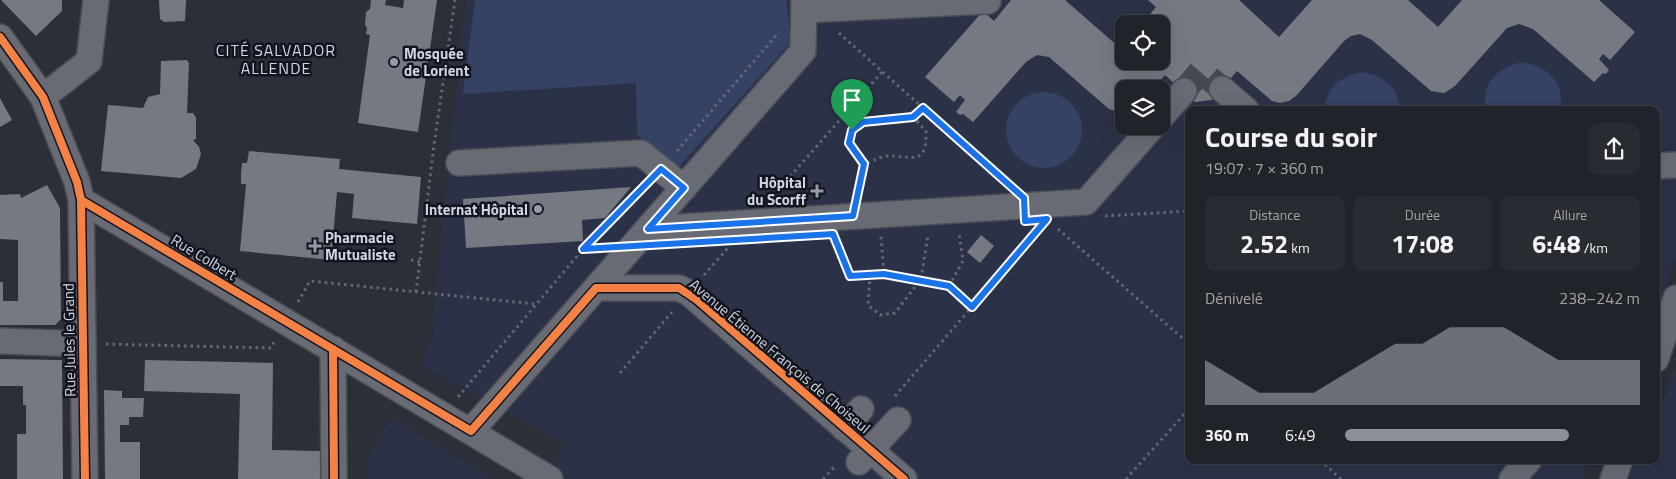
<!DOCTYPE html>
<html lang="fr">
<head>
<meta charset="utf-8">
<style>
	:root { --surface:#21232a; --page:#292b32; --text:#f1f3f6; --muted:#a2a4a8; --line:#3e4047; --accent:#8c9099 }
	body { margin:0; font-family:"Titillium Web",sans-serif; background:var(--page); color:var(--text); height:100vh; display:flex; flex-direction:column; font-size:19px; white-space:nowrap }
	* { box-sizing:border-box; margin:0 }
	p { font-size:16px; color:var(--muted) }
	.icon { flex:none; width:28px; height:28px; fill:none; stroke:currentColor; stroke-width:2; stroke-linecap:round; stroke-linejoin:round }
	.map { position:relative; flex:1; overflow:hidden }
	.sheet { position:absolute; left:1185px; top:106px; width:475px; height:358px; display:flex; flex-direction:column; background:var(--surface); border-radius:10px; box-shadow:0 5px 20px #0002,0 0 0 1px var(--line) }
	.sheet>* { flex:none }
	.buttons { position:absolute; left:1115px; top:15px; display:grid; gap:10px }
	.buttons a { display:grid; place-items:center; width:55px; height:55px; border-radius:10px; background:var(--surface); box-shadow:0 5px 20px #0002,0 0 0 1px var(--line); font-size:25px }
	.pin { position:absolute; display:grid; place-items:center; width:42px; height:42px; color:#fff; margin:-51px -21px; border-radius:50% 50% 50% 0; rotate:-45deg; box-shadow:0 0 5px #0007 }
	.pin .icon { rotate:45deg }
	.round { display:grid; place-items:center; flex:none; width:52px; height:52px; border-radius:10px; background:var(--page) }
	.overview { display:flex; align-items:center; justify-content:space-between; height:85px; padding:0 20px }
	h1 { font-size:28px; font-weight:700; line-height:38px }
	.stats { display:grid; grid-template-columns:repeat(3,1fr); gap:8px; height:85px; padding:5px 20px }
	.stats div { display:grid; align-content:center; border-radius:10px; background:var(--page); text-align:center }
	.stats b { font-size:25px; font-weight:700 }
	.stats small { font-size:14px; font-weight:400 }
	.stats p { font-size:14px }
	.chart { height:140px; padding:10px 20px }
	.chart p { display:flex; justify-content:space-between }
	.chart svg { width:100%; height:90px; margin-top:5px; fill:var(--accent); opacity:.7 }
	ul { padding:0 20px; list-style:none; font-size:16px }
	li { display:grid; grid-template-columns:80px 60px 1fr; align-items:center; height:38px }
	li i { height:12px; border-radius:6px; background:var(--accent) }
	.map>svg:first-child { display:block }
</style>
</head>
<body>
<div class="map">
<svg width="1676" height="479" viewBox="0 0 1676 479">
	<rect width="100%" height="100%" fill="#2c2f38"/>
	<path fill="#2b3248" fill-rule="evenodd" d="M 465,0 L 1676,0 L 1676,256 L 1656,319 L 1656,110 L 1189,110 L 1189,460 L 1588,460 L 1583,475 L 1584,479 L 544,479 L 567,445 L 421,365 L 432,339 ZM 1124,24 L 1161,24 L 1161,61 L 1124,61 ZM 1124,89 L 1161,89 L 1161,126 L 1124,126 Z
		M 1676,367 L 1676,479 L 1629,479 L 1636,460 L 1656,460 L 1656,421 Z
		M 392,418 L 492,479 L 368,479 L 368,457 Z"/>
	<path fill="#364264" d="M 475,0 L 786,0 L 791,42 L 676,170 L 637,134 L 636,83 L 463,94 Z
		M 1522,62 C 1548,67 1565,81 1560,110 L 1486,110 C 1480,83 1498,68 1522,62 Z
		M 1362,72 C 1386,77 1396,85 1401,110 L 1324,110 C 1328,86 1338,78 1362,72 Z
		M1006 130a38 38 0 1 1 76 0a38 38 0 1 1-76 0Z"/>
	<path fill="#767981" d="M 1,0 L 62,0 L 62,11 L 36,36 Z
		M 159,0 L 186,0 L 185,21 L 164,22 L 160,19 Z
		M 371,0 L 386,0 L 385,5 L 403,8 L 404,0 L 437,0 L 418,132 L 358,123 L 370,35 L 366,34 L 367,28 L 365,25 L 366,12 L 370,9 Z
		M 1011,0 L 1065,0 L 1120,48 L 1124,44 L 1124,61 L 1161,61 L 1161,24 L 1142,24 L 1156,7 L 1148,0 L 1239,0 L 1279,37 L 1312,0 L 1408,0 L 1438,27 L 1462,0 L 1599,0 L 1635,32 L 1610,60 L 1603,54 L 1599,59 L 1609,70 L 1606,74 L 1603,73 L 1594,82 L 1533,29 L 1519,24 L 1507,28 L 1455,86 L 1444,93 L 1431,91 L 1372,40 L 1360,34 L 1351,36 L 1344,41 L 1296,96 L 1289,101 L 1280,103 L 1272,101 L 1237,71 L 1212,100 L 1195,102 L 1165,75 L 1153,89 L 1124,89 L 1124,113 L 1121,113 L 1109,109 L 1049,57 L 1037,55 L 1026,62 L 973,122 L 963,114 L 960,115 L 956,112 L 965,100 L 960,95 L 954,102 L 925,77 L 983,11 L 994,21 Z
		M 187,60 L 189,63 L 187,113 L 193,113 L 196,118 L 196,139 L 193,140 L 199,147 L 201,154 L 196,169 L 181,178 L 101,171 L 108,105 L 143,108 L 148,97 L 160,94 L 161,61 Z
		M 0,98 L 12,120 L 0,127 Z
		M 249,151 L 340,159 L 339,169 L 421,177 L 417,224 L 352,218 L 354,194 L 337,192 L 331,260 L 240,251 L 246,184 L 241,184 L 241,174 L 242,163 L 247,163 Z
		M 47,185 L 60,208 L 61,319 L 55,325 L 0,325 L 0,282 L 3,282 L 3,301 L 18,301 L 18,240 L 0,239 L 0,195 L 20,194 L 21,198 Z
		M 631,187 L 605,218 L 582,220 L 583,241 L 466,248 L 463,199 Z
		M 981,235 L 994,246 L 980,263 L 967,252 Z
		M 0,359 L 62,360 L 63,479 L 17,479 L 17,434 L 26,434 L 26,405 L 23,405 L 23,386 L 0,386 Z
		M 145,360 L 273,363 L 272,450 L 320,451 L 320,479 L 238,479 L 240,394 L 144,391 Z
		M 104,390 L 122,391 L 122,398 L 144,398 L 143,417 L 129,417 L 129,425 L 120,425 L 120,442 L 140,442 L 140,479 L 105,479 Z"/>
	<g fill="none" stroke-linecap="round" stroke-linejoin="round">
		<path stroke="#454851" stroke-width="25" stroke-dasharray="25 12" stroke-linecap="butt" d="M 1184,91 L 1201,71 L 1222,89"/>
		<defs>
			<path id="minor" d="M 804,10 L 988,1
				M 0,37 L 43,97 L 77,182 L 81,200 L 85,479
				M 1222,89 L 1246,110
				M 43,97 L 89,61 L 96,0
				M 1161,117 L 1184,91
				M 459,163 L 641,153 L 684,188
				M 1656,166 L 1676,165
				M 81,200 L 550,479
				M 648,229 L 1086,202 L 1153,126
				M 596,288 L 679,288 L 689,293 L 904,479
				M 0,341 L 83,344
				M 333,349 L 334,479
				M 1656,359 L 1676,298
				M 844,428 L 861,409
				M 471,431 L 803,51 L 804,0
				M 859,462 L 898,420
				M 1512,479 L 1529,460
				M 1613,479 L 1620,460"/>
		</defs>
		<use href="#minor" stroke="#4a4d55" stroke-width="28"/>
		<path stroke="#65686e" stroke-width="3" stroke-dasharray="2.5 4" stroke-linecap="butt" d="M 839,33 L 1006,182
			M 677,151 L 779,32
			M 865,164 L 849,143 L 852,130 L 863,122 L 913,117
			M 858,193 L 865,164 C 872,161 880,157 887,156 C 911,155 927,168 926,131 L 913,117 L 923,108
			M 773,196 L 882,72
			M 1105,216 L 1189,211
			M 1058,229 L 1189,344
			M 881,237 L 884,274
			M 836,242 L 850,275 L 884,274 L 949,286 L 972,307
			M 583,248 L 644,186
			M 411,260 L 420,262
			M 704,275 L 728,248
			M 870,275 L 868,305 L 880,315 L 895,313 L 921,279 L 928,235
			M 949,286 L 963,261 L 959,233
			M 416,292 L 434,145 L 455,0
			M 298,302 L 310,281 L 535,304
			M 106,344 L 271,348 L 274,342
			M 620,373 L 672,312
			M 895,396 L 1038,230
			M 458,397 L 583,249 L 600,247
			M 1320,460 L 1341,479
			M 823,479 L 836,465
			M 1126,479 L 1189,409"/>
		<use href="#minor" stroke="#686b73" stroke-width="25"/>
		<defs>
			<path id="cycleway" d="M 0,37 L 43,97 L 77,182 L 81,200 L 85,479
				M 81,200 L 471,431 L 596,288 L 679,288 L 697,300 L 904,479
				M 333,349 L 334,479"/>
		</defs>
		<use href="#cycleway" stroke="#12151d" stroke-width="11"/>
		<use href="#cycleway" stroke="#f48246" stroke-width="8"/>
	</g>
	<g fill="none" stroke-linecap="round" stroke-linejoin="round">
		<defs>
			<path id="route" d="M 923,108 L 1024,198 L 1025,221 L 1047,219 L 972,307 L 949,286 L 884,274 L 850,276 L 833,234 L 583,249 L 661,169 L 684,188 L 648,229 L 853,216 L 864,164 L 849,143 L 852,130 L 863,122 L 913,117 Z"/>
		</defs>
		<use href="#route" stroke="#fff" stroke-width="10"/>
		<use href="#route" stroke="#1a73e8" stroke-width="6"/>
	</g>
	<g fill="#979ba5" stroke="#12151d" stroke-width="2">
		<circle cx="394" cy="62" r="5"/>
		<path d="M814.5 183.5h5v5h5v5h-5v5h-5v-5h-5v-5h5z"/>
		<circle cx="538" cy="209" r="5"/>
		<path d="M312.5 238.5h5v5h5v5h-5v5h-5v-5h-5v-5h5z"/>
	</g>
	<g text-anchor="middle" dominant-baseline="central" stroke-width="5" stroke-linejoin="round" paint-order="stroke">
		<g font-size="15" font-weight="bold" fill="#d0d5e0" stroke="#12151d" text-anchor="start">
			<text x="404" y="53">Mosquée<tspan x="404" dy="17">de Lorient</tspan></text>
			<text x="806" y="182" text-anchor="end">Hôpital<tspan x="806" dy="17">du Scorff</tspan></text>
			<text x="528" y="209" text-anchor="end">Internat Hôpital</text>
			<text x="325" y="237">Pharmacie<tspan x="325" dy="17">Mutualiste</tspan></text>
		</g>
		<g font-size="15" fill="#d0d5e0" stroke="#12151d">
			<text transform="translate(204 257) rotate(31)">Rue Colbert</text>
			<text transform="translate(69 340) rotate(-91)">Rue Jules le Grand</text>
			<text transform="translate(780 356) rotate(40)">Avenue Étienne François de Choiseul</text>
		</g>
		<g font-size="16" letter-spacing="1" fill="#d0d5e0" stroke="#12151d">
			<text x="276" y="50">CITÉ SALVADOR<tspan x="276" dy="18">ALLENDE</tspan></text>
		</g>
	</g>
</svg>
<div class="buttons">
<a><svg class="icon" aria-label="locate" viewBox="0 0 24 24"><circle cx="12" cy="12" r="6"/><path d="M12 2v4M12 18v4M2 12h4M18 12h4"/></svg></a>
<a><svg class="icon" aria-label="layers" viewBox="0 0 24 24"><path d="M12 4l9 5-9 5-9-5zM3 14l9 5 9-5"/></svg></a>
</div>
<div class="pin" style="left:852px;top:130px;background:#1e9e55"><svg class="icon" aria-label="arrive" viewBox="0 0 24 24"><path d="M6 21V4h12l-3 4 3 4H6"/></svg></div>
<section class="sheet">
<div class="overview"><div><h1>Course du soir</h1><p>19:07 · 7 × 360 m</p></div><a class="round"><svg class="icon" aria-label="share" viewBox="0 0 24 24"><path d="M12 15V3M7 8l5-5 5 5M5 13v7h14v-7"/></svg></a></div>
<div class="stats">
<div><p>Distance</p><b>2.52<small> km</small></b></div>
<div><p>Durée</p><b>17:08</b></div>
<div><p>Allure</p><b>6:48<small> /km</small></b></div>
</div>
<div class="chart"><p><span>Dénivelé</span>238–242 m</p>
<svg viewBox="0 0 160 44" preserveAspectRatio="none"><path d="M0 44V22L10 30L20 38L30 38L40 38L50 30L60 22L70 14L80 14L90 6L100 6L110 6L120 14L130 22L140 22L150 22L160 22V44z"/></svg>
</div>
<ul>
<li><b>360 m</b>6:49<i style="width:76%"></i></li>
</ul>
</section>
</div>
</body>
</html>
